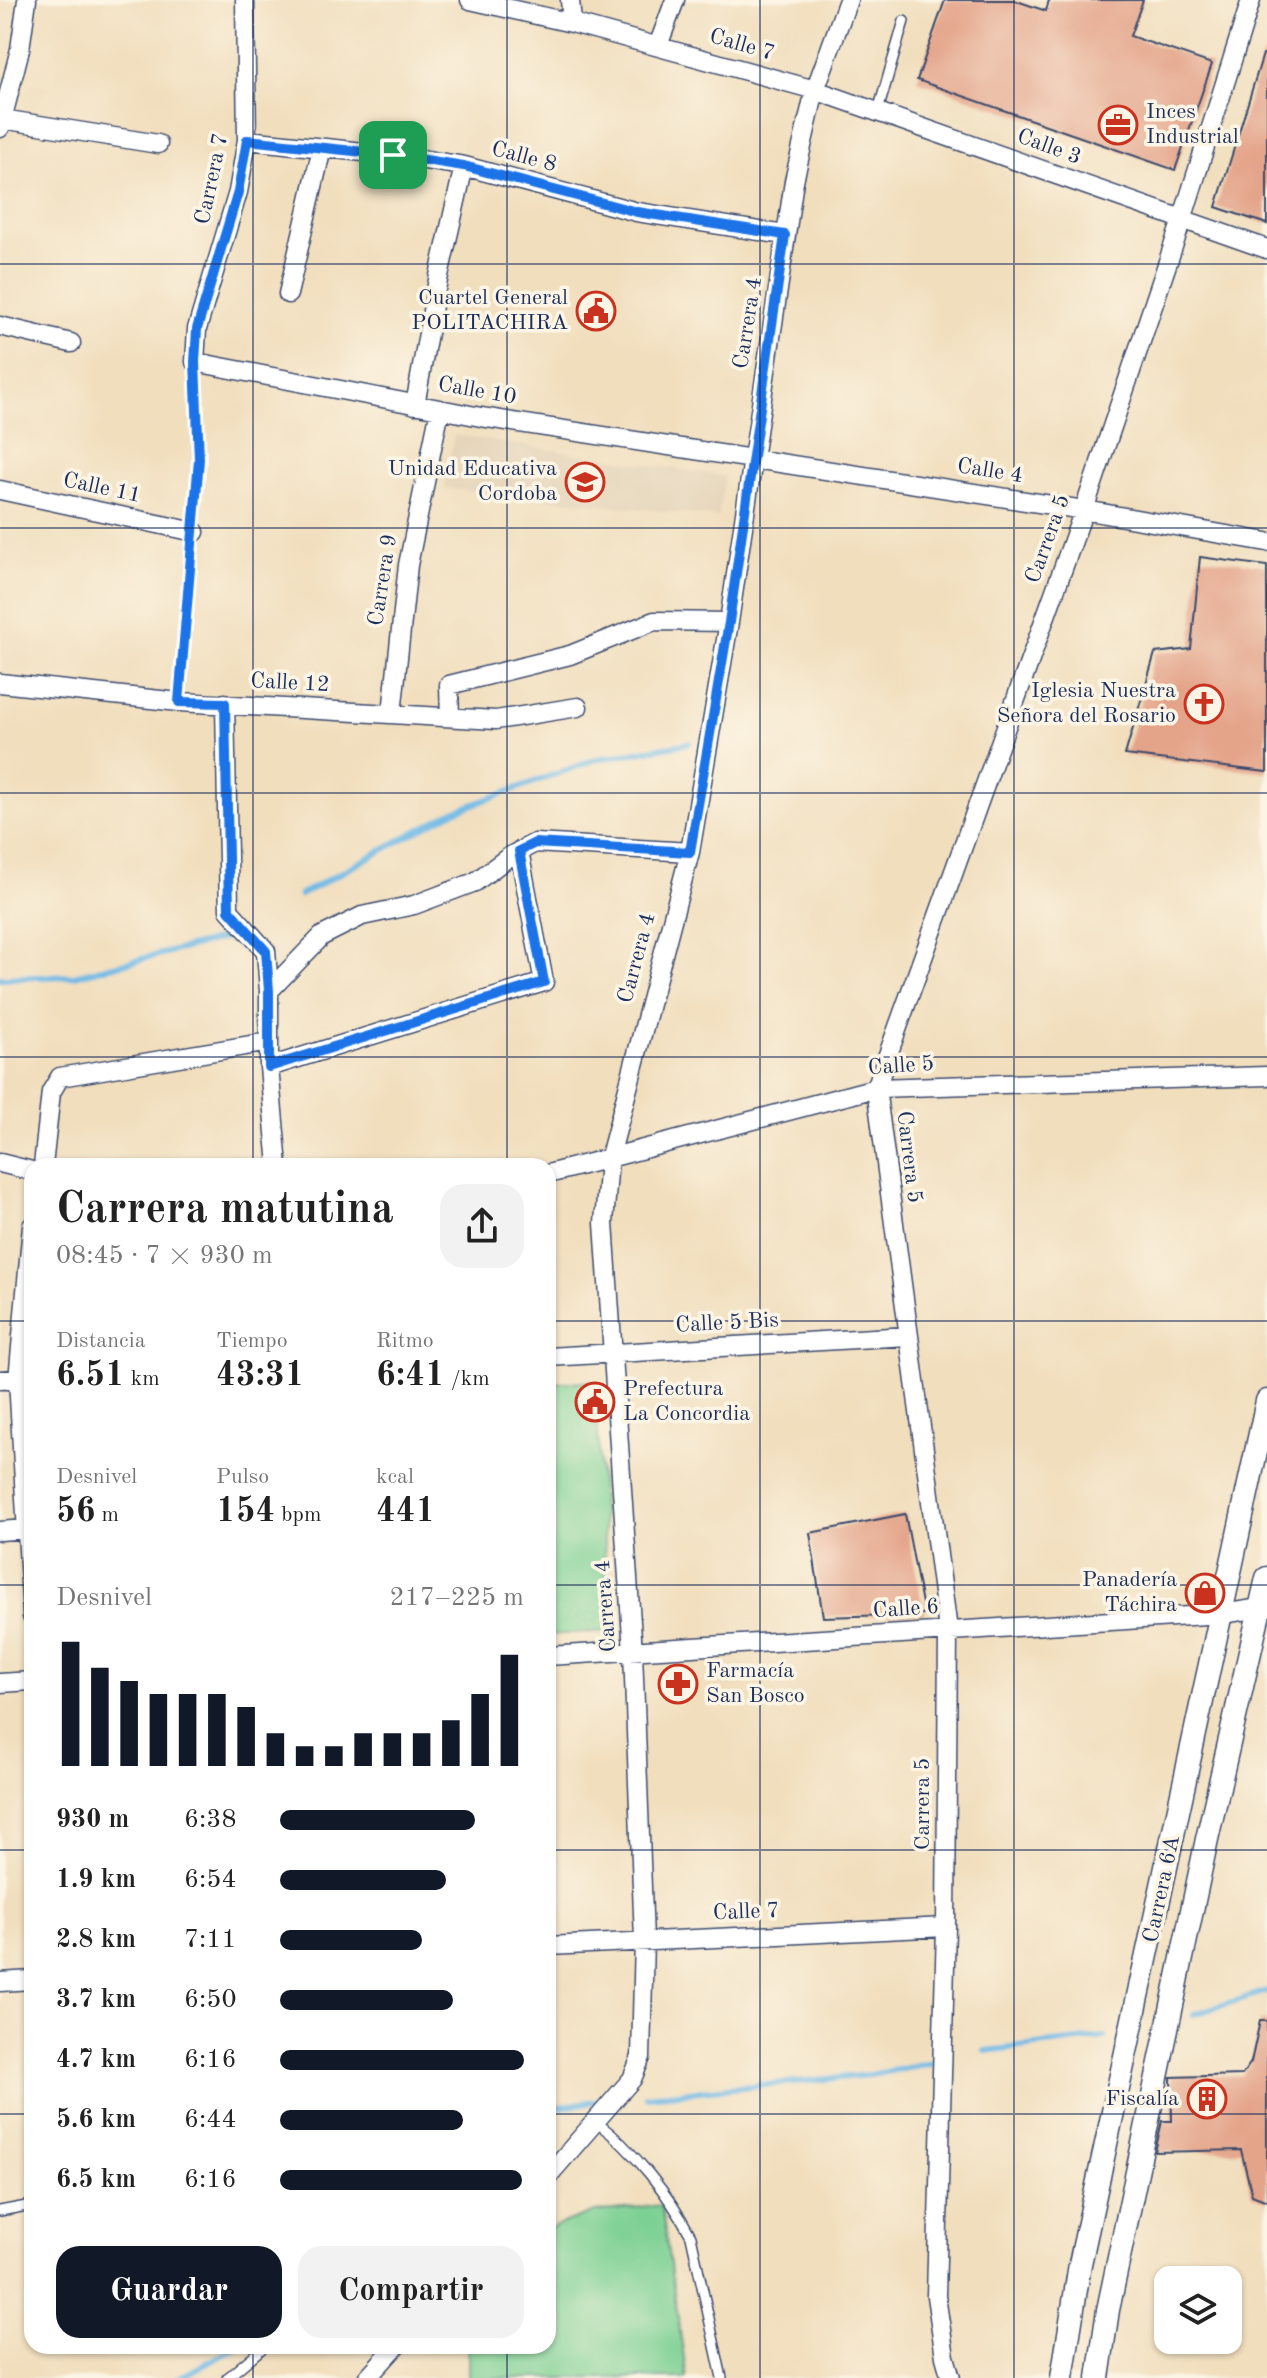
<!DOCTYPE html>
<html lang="es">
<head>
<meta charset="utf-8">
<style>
	:root { --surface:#fff; --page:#f2f2f2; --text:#222; --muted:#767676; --accent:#111827 }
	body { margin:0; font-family:"Old Standard TT",serif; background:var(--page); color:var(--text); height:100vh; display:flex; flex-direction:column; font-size:30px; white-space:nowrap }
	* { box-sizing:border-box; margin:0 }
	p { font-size:26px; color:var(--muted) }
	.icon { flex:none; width:44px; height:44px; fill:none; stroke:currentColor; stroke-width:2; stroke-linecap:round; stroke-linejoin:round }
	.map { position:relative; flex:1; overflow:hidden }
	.sheet { position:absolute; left:24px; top:1158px; width:532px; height:1196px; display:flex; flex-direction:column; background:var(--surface); border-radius:24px; box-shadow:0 2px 6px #0004 }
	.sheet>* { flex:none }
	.buttons { position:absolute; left:1154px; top:2266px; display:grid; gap:16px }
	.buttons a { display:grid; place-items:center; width:88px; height:88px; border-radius:16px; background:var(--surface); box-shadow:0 2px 6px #0004; font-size:40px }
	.pin { position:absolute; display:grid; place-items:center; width:68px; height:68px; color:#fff; margin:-34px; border-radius:16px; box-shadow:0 4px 12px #0006 }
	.round { display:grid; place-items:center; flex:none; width:84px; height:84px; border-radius:24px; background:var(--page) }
	.head { display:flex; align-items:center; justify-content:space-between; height:136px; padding:0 32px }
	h1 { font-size:44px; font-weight:600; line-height:60px }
	.metrics { display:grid; grid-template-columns:repeat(3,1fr); gap:12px; height:136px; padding:8px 32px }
	.metrics div { display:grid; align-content:center }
	.metrics b { font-size:34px; font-weight:600 }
	.metrics small { font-size:22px; font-weight:400 }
	.metrics p { font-size:22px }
	.chart { height:224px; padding:16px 32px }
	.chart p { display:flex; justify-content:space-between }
	.chart svg { width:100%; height:144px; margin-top:8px; stroke:var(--accent); stroke-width:6 }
	.primary-button { display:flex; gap:16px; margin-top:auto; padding:16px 32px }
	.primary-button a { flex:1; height:92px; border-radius:24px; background:var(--accent); color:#fff; font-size:32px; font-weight:600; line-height:92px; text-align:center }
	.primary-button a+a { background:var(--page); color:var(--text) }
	ul { padding:0 32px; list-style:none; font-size:26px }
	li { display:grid; grid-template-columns:128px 96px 1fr; align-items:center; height:60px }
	li i { height:20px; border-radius:10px; background:var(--accent) }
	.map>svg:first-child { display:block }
</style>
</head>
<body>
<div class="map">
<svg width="1267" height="2378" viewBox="0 0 1267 2378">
	<rect width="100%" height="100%" fill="#fcf5e5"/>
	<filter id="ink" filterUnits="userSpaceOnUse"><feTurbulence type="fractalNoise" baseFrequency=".0125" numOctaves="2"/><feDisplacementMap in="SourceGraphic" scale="16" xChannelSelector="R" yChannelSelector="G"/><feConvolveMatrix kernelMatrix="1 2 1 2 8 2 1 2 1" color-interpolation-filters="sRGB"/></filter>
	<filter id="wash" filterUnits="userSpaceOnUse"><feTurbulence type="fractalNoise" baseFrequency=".006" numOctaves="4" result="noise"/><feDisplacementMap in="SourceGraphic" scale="32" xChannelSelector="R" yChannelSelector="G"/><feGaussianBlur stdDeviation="1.8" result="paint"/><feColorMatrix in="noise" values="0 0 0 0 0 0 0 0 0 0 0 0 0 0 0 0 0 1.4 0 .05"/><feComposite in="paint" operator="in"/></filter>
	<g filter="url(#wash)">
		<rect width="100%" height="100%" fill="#f1debd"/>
		<path fill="#e3d1b6" d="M 454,435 L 725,476 L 718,517 L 444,488 Z"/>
		<path fill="#7cd093" stroke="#4c8078" stroke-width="2" d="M 595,1381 L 609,1631 L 548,1635 L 548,1383 Z
			M 661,2205 L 687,2378 L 468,2378 L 468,2346 L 548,2346 L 548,2229 L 595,2212 Z"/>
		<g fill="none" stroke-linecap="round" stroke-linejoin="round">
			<path stroke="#6cb7e5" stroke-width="6" d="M 300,895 L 450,813 L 597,759 L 689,743
				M 0,978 L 74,976 L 241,934
				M 1194,2014 L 1267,1991
				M 985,2051 L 1105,2037
				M 646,2096 L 870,2075 L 940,2062
				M 548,2109 L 595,2101
				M 179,2378 L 239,2346"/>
		</g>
		<g id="blocks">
			<path fill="#e4a48a" d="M 945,0 L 1014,0 L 1046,11 L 1049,0 L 1143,0 L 1130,36 L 1212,64 L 1175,170 L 917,80 Z
				M 1263,54 L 1267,54 L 1267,224 L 1216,207 Z
				M 1200,557 L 1267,566 L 1267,772 L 1125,755 L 1155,653 L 1191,649 Z
				M 905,1514 L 924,1614 L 823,1617 L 810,1533 Z
				M 1260,2021 L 1267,2021 L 1267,2201 L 1252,2195 L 1241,2150 L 1155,2152 L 1162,2121 L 1172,2121 L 1171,2077 L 1242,2075 L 1251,2062 Z"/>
		</g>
	</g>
	<g filter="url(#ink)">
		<use href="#blocks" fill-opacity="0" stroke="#3b496c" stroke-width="2"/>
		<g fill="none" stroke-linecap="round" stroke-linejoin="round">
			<defs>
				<path id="service" d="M 878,111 L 904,21
					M 179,702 L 199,459 L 195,362
					M 596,2122 C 632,2148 670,2196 691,2236 L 722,2378
					M 0,2211 L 32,2205
					M 227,2378 L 265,2346"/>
				<path id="minor" d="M 245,0 L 247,140 L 238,192 L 197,329 L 195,362 L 481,417 L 1084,510 L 1267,542
					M 470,0 L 572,23 L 815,90 L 1267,249
					M 570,0 L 572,23
					M 658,46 L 675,0
					M 2,119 L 158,144
					M 0,128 L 20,49 L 27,0
					M 247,140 L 393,155 L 464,166 L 637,212 L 785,235
					M 288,294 L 322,148
					M 0,326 L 71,343
					M 415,405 L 436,289 L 464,166
					M 0,490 L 195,532
					M 0,683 L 179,702 L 496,720 L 578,707
					M 225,703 L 229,910 L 266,951 L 269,991
					M 392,713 L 408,565 L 440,409
					M 450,717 L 449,685 L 570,655 L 654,621 L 729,622
					M 269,1067 L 544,982 L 519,851
					M 0,1163 L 32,1171
					M 43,1166 L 51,1092 L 60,1077 L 269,1042
					M 278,1166 L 269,1067 L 269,991 L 322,936 L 362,916 L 414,905 L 475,882 L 510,856 L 535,843 L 690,852
					M 548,1174 L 876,1088 L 1267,1076
					M 32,1226 L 18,1380 L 32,1617
					M 548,1357 L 908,1336
					M 0,1380 L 32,1378
					M 0,1531 L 26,1529
					M 548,1656 L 1222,1614 L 1267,1607
					M 0,1683 L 32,1681
					M 548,1946 L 946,1927
					M 0,1982 L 32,1980
					M 548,2176 L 632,2079 L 641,2057 L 644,1940 L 633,1652 L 604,1223 L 609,1160 L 690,852 L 729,622 L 794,181 L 815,90 L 848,0
					M 367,2378 L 396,2346
					M 951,2378 L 945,2357 L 936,2296 L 946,1927 L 948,1630 L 876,1088 L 1084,510 L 1182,220 L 1251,0"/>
				<path id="tertiary" d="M 1062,2378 L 1080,2264 L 1267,1401
					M 1098,2378 L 1108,2310 L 1207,1839 L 1267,1578"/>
			</defs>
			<use href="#service" stroke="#3b496c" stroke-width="12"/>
			<use href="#minor" stroke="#3b496c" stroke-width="21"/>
			<use href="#tertiary" stroke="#3b496c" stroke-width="25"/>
			<use href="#service" stroke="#fff" stroke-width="9"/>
			<use href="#minor" stroke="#fff" stroke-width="18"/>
			<use href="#tertiary" stroke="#fff" stroke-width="22"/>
		</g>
	</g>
	<g fill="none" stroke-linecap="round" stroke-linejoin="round" filter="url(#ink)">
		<defs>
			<path id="route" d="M 247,140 L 393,155 L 464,166 L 637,212 L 785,235 L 729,622 L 690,852 L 535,843 L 519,851 L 544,982 L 269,1067 L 269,991 L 266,951 L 229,910 L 225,703 L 179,702 L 199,459 L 195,362 L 197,329 L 238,192 Z"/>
		</defs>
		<use href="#route" stroke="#fff" stroke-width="16"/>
		<use href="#route" stroke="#1a73e8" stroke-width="10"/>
	</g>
	<path fill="none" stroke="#1b2f5e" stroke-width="2" stroke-opacity="0.55" d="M 253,0 L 253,1166M 507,0 L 507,1166M 760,0 L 760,2378M 1014,0 L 1014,2378M 0,264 L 1267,264M 0,528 L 1267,528M 0,793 L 1267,793M 0,1057 L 1267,1057M 0,1321 L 32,1321M 548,1321 L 1267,1321M 0,1585 L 32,1585M 548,1585 L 1267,1585M 0,1850 L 32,1850M 548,1850 L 1267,1850M 0,2114 L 32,2114M 548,2114 L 1267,2114M 253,2346 L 253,2378M 507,2346 L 507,2378"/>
	<defs>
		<symbol id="office-ring" viewBox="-11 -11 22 22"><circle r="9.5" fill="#fcf5e5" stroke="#c8321e" stroke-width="1.5"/><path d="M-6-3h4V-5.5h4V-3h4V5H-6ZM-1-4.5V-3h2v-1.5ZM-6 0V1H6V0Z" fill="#c8321e"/></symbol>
		<symbol id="civic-ring" viewBox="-11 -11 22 22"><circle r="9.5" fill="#fcf5e5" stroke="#c8321e" stroke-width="1.5"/><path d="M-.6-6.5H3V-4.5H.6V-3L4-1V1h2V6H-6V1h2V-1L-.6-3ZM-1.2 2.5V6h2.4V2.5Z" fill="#c8321e"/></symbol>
		<symbol id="school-ring" viewBox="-11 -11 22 22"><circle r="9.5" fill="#fcf5e5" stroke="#c8321e" stroke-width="1.5"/><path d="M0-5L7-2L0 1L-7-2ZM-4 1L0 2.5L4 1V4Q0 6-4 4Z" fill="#c8321e"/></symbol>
		<symbol id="church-ring" viewBox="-11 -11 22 22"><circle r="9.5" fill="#fcf5e5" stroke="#c8321e" stroke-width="1.5"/><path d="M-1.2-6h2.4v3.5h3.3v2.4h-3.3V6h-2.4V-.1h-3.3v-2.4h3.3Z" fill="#c8321e"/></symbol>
		<symbol id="shop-ring" viewBox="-11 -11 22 22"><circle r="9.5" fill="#fcf5e5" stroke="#c8321e" stroke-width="1.5"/><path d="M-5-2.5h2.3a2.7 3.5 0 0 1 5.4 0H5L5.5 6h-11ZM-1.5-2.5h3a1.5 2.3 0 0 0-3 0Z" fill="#c8321e"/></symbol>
		<symbol id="pharmacy-ring" viewBox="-11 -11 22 22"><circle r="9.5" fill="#fcf5e5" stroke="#c8321e" stroke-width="1.5"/><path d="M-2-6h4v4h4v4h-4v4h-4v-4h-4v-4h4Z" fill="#c8321e"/></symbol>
		<symbol id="building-ring" viewBox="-11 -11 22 22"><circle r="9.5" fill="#fcf5e5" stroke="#c8321e" stroke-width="1.5"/><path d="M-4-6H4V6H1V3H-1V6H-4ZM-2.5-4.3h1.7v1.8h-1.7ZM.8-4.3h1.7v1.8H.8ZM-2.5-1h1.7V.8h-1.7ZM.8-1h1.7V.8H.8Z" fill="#c8321e"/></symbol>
	</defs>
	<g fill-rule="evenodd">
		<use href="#office-ring" x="1096" y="103" width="44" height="44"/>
		<use href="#civic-ring" x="574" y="289" width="44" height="44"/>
		<use href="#school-ring" x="563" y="460" width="44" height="44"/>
		<use href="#church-ring" x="1182" y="682" width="44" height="44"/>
		<use href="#civic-ring" x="573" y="1380" width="44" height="44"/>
		<use href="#shop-ring" x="1183" y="1571" width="44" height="44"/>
		<use href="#pharmacy-ring" x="656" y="1662" width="44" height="44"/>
		<use href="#building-ring" x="1185" y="2077" width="44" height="44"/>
	</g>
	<g text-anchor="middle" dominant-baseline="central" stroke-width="7" stroke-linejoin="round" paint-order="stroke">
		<g font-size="22" fill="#1b2f5e" stroke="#fcf5e5">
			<text transform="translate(742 45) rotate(16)">Calle 7</text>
			<text transform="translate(1049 147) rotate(20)">Calle 3</text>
			<text transform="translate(524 157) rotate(15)">Calle 8</text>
			<text transform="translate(212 179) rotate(-78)">Carrera 7</text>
			<text transform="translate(748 323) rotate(-81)">Carrera 4</text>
			<text transform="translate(477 391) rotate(10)">Calle 10</text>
			<text transform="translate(990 471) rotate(9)">Calle 4</text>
			<text transform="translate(102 488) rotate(12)">Calle 11</text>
			<text transform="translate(1048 539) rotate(-70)">Carrera 5</text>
			<text transform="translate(383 580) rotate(-81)">Carrera 9</text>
			<text transform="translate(290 683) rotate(3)">Calle 12</text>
			<text transform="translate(637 958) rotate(-75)">Carrera 4</text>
			<text transform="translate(901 1066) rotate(-4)">Calle 5</text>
			<text transform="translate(909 1157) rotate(83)">Carrera 5</text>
			<text transform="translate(727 1323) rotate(-3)">Calle 5 Bis</text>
			<text transform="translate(606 1606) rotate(-94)">Carrera 4</text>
			<text transform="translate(906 1609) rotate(-4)">Calle 6</text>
			<text transform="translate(923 1804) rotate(-90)">Carrera 5</text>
			<text transform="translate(1162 1889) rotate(-78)">Carrera 6A</text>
			<text transform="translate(746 1912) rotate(-2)">Calle 7</text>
		</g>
		<g font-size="22" fill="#1b2f5e" stroke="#fcf5e5" text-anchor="end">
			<text x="1146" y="112" text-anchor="start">Inces<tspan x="1146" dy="25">Industrial</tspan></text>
			<text x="568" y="298">Cuartel General<tspan x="568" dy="25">POLITACHIRA</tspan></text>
			<text x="557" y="469">Unidad Educativa<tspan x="557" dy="25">Cordoba</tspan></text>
			<text x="1176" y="691">Iglesia Nuestra<tspan x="1176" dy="25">Señora del Rosario</tspan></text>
			<text x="623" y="1389" text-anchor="start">Prefectura<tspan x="623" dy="25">La Concordia</tspan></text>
			<text x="1177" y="1580">Panadería<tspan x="1177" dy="25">Táchira</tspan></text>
			<text x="706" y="1671" text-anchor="start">Farmacía<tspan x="706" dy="25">San Bosco</tspan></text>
			<text x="1179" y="2099">Fiscalía</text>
		</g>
	</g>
</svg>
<div class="buttons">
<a><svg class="icon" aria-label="layers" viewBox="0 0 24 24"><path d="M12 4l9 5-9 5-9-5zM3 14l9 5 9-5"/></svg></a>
</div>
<div class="pin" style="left:393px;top:155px;background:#1e9e55"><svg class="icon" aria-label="arrive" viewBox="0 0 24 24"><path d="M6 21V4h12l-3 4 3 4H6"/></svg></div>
<section class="sheet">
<div class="head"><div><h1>Carrera matutina</h1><p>08:45 · 7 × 930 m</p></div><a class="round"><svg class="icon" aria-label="share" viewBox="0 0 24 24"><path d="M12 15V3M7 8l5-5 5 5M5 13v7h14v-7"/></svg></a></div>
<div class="metrics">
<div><p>Distancia</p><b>6.51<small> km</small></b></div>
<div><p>Tiempo</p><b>43:31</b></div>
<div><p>Ritmo</p><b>6:41<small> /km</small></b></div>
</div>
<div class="metrics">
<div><p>Desnivel</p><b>56<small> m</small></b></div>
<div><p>Pulso</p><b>154<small> bpm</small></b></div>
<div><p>kcal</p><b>441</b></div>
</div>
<div class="chart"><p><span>Desnivel</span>217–225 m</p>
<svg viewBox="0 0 160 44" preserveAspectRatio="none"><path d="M5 44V6M15 44V14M25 44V18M35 44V22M45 44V22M55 44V22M65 44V26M75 44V34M85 44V38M95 44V38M105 44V34M115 44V34M125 44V34M135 44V30M145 44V22M155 44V10"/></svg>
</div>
<ul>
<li><b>930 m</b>6:38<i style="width:80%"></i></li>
<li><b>1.9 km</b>6:54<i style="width:68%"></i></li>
<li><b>2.8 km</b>7:11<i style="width:58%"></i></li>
<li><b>3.7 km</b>6:50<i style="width:71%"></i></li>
<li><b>4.7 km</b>6:16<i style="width:100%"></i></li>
<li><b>5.6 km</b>6:44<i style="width:75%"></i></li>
<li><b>6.5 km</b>6:16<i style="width:99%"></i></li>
</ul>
<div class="primary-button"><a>Guardar</a><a>Compartir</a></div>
</section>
</div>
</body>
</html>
